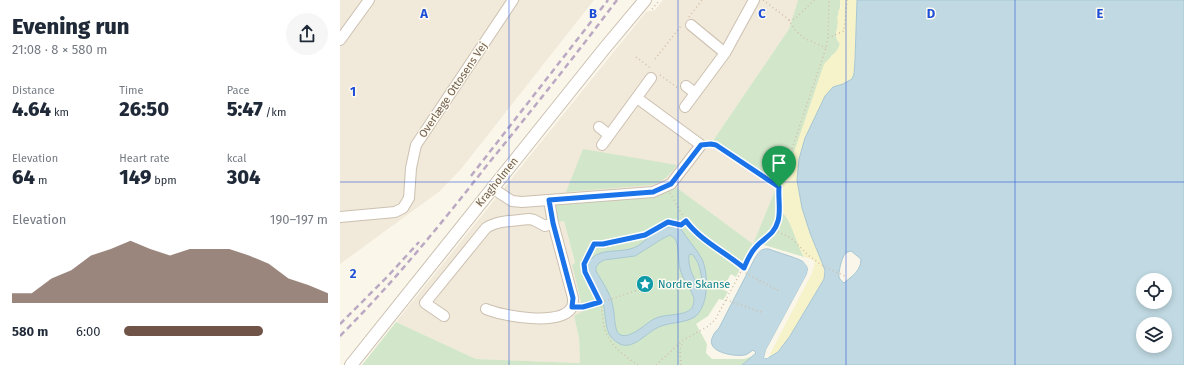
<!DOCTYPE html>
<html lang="en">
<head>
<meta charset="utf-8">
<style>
	:root { --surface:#fff; --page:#f6f6f7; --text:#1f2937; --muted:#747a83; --accent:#715448 }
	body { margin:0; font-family:"Fira Sans",sans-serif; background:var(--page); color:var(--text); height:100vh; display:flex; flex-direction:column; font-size:15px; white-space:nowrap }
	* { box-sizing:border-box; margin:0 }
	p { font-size:13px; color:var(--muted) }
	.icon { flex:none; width:22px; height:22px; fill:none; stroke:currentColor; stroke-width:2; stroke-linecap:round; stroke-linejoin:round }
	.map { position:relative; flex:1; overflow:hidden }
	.side { display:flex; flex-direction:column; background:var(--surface); width:340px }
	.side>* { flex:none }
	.tools { position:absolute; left:796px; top:273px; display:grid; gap:8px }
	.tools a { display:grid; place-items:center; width:36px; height:36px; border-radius:50%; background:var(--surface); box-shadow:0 2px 6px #0003; font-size:20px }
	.pin { position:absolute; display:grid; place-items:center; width:34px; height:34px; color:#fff; margin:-41px -17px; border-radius:50% 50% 50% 0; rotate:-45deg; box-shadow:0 0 4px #0007 }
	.pin .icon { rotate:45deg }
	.round { display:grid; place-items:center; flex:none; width:42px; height:42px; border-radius:21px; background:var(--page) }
	.overview { display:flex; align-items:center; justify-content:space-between; height:68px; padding:0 12px }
	h1 { font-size:22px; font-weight:800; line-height:30px }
	.stats { display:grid; grid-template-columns:repeat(3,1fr); gap:6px; height:68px; padding:4px 12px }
	.stats div { display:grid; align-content:center }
	.stats b { font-size:20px; font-weight:800 }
	.stats small { font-size:11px; font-weight:400 }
	.stats p { font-size:11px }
	.chart { height:112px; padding:8px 12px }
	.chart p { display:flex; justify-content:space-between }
	.chart svg { width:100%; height:72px; margin-top:4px; fill:var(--accent); opacity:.7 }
	ul { padding:0 12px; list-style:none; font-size:13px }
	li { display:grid; grid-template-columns:64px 48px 1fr; align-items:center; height:30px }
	li i { height:10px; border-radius:5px; background:var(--accent) }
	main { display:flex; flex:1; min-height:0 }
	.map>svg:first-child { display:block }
</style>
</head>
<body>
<main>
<section class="side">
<div class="overview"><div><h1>Evening run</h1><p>21:08 · 8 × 580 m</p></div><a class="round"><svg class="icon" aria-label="share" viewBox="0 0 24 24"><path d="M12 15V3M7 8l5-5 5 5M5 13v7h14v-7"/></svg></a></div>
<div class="stats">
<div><p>Distance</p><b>4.64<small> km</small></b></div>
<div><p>Time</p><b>26:50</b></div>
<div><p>Pace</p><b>5:47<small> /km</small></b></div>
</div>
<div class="stats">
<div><p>Elevation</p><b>64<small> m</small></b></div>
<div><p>Heart rate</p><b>149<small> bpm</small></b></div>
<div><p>kcal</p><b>304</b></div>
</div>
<div class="chart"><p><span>Elevation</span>190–197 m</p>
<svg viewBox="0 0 160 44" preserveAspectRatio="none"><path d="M0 44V38L10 38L20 29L30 24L40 15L50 11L60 6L70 11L80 15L90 11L100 11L110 11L120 15L130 20L140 29L150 33L160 38V44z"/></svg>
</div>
<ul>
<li><b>580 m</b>6:00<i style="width:68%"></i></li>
</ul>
</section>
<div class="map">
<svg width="844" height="365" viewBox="0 0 844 365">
	<rect width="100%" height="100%" fill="#faf6ea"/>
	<path fill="#f1e9d9" d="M 0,0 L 254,0 L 121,169 L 100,191 L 0,264 Z
		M 323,0 L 458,0 L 449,29 L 370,145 L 436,188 L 413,244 L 336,187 L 322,193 L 224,221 L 235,264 L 232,265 L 243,312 L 234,316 L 239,338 L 240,363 L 136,359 L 56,322 L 306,12 L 315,10 Z"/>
	<path fill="#d2e7ca" d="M 458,0 L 500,0 C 501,8 499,9 498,16 C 497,22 499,16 498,22 C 498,32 492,34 500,44 L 497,52 L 491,56 L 443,213 C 454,225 456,243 464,257 L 424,245 L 413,244 L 396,277 L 391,274 L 382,289 L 388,292 L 383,300 L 379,299 L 368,316 L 356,324 L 367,344 L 366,353 L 372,359 L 404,359 L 413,356 L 404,363 L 406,365 L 22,365 L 56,322 L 136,359 L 240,363 L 239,338 L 234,316 L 243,311 L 232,265 L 235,263 L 224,221 L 217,222 L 214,204 L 322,193 L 336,187 L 413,244 L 436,188 L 370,145 L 449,29 Z
		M 243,149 L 337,165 C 329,176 325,180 312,185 L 226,192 Z"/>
	<path fill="#f6f2c9" d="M 500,0 L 517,0 L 514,74 L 512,79 L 503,84 L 493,87 L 465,138 L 459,159 L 457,180 L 462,208 L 470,233 L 483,265 L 485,277 L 450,336 L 438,352 L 428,358 L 472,273 L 475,262 L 471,259 L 464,257 L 460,249 L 448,219 L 443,213 L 441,190 L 484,64 C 491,56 496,54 500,44 C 492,33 500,28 497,17 L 499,14 L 498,11 L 501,8 Z"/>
	<path fill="#c0d9e2" stroke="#a8c7d3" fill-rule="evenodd" d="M 517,0 L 844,0 L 844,365 L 402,365 L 416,353 L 413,350 C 410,352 408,354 405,355 C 394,357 364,352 373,336 C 374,333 377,330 379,328 L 415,258 C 419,252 421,248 429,249 C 436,252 458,258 464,262 C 468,265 468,269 467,274 L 426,350 L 424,358 L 428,358 L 438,352 L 450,336 L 484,279 L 485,271 L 483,265 L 470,233 L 462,208 L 457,180 L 459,159 L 465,138 L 485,96 L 493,87 L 503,84 L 512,79 L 514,74 L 515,60 ZM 511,251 L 521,259 C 521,271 512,276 504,283 C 502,281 500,280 499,277 C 498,273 502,257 505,254 C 507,252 508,252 511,251 ZM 803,280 L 825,280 L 825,302 L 803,302 ZM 803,324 L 825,324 L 825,346 L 803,346 Z
		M 327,227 L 337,227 L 341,229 C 347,239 356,248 362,259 C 369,274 369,309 353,318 C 341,324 326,322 315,329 C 306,334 292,350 280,344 C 276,342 271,338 269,334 C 264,322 266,308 261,296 C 257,288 249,280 248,271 C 247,266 248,261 252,258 C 262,248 281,253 293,248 C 300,246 307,238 313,234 C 317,231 322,229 327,227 ZM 330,235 C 331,236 335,238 335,239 C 339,244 338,261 340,269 C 342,279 353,292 354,299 C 354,302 353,306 352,308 C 345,317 324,313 314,319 C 306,323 289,341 279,334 C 274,330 275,314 273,307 C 271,294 263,283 256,271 L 256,267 L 259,263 L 264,260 L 295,256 L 322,239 ZM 352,254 C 359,262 360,269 362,279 L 358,283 C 352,277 348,265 349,255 Z"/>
	<path fill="#faf6ea" d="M 455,256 L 464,259 L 469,265 L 470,269 L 469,274 L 428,351 L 426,356 L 430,355 L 428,358 L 424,358 L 426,350 L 467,274 L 468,269 L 467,266 L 463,261 Z"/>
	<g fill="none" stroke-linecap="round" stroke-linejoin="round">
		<defs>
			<path id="minor" d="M 351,25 L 385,53
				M 0,40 L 29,0
				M 346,86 L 355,93
				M 345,107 L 385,53 L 414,0
				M 259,127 L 269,135
				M 262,145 L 311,78
				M 152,188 L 172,201 L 182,202 L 313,192 L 331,184 L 361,145 L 297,98
				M 0,217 L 55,212 L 63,208 L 69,198 L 71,168 L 76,145 L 173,0
				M 146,309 C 162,316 221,327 232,307 C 233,305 233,301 233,298 L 213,223 L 209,200
				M 104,316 L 85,303 L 146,228 C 158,220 175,221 189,219 L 194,220 L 205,226 L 213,223"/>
			<path id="tertiary" d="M 11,365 L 264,49 L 305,0"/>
		</defs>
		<use href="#minor" stroke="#ccc0b1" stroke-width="12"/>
		<use href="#tertiary" stroke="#ccc0b1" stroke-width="14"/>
		<path stroke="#d2bea8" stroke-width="1.5" stroke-dasharray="1 3" stroke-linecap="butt" d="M 423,0 L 448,19 L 456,31 L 464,38 L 486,48
			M 312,9 L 320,0
			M 349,17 L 362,0
			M 449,20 L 451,20 L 456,18 L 474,0
			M 488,38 L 504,31 L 507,0
			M 296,57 L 312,69
			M 315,59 L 341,26
			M 320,75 L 338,88
			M 370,144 L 376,145 L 439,187
			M 330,193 C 337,205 344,220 353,230 C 368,245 388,254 403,268
			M 434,230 L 451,238 L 468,255 L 483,266 L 507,277
			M 402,271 L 439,291
			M 386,300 L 421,312
			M 241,307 L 262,302 L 310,286
			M 298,365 C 284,356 267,343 264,326 C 262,317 263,309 260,301 C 250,275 236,273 254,244 L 263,244 L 305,235 L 328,222 L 341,225 L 347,221
			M 316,365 L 343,340 L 367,327 L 375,320 L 412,251 L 417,246 L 428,237 L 434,230 L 438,222 L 439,213 L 439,187 L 486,48 L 488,38 L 489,0
			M 341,365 L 340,350 L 343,342"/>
		<use href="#minor" stroke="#fff" stroke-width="10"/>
		<use href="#tertiary" stroke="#fff" stroke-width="12"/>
		<path stroke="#bba9c4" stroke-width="2.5" stroke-dasharray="6 4" stroke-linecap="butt" d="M 131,176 L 268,0
			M 0,324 L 48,276 L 79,242
			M 0,336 C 54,282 101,224 148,164 C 192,110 235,56 277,0"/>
	</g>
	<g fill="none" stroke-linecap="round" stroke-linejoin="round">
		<defs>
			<path id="route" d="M 371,144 L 376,145 L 439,187 C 438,198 441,210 438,221 C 434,235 425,237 416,247 C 410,253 407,261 404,268 C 385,252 361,241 346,221 L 341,225 L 328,222 L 305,235 L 263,244 L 254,244 L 244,264 L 245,272 L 260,302 L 243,307 L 232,307 L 233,298 L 213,223 L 209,200 L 313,192 L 331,184 L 361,145 Z"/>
		</defs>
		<use href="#route" stroke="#fff" stroke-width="8"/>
		<use href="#route" stroke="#1a73e8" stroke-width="5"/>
	</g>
	<path fill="none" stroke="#1d4ed8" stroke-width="1" stroke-opacity="0.55" d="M 169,0 L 169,365M 338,0 L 338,365M 506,0 L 506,365M 675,0 L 675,365M 0,182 L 844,182"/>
	<defs>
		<symbol id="sight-disc" viewBox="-11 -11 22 22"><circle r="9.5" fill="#0f9aa8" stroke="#fdfaf0"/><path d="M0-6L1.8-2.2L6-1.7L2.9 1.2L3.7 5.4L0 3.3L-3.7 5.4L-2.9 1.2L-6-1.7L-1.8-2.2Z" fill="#fff"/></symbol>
	</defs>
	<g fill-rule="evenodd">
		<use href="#sight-disc" x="295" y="274" width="20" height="20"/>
	</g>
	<g text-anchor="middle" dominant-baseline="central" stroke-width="3" stroke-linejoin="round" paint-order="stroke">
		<g font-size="11" fill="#736150" stroke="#fdfaf0">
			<text transform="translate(113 90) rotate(-56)">Overlæge Ottosens Vej</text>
			<text transform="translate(157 182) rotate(-51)">Kragholmen</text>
		</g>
		<g font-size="11" fill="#0d838f" stroke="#fdfaf0" text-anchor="start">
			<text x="318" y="284">Nordre Skanse</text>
		</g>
	</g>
	<g font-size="13" text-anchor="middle" font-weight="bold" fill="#1d4ed8" stroke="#fdfaf0" stroke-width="3" stroke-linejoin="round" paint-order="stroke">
		<text x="84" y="18">A</text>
		<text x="253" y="18">B</text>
		<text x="422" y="18">C</text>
		<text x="591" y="18">D</text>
		<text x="760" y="18">E</text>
		<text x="13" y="96">1</text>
		<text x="13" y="278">2</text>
	</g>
</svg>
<div class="tools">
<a><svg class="icon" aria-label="locate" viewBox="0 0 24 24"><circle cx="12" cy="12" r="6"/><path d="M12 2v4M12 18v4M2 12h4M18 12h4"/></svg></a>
<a><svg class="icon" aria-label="layers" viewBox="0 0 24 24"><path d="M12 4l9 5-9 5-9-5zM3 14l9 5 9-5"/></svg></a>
</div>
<div class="pin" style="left:439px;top:187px;background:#1e9e55"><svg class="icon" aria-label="arrive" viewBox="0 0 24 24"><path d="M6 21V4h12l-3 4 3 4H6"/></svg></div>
</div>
</main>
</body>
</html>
